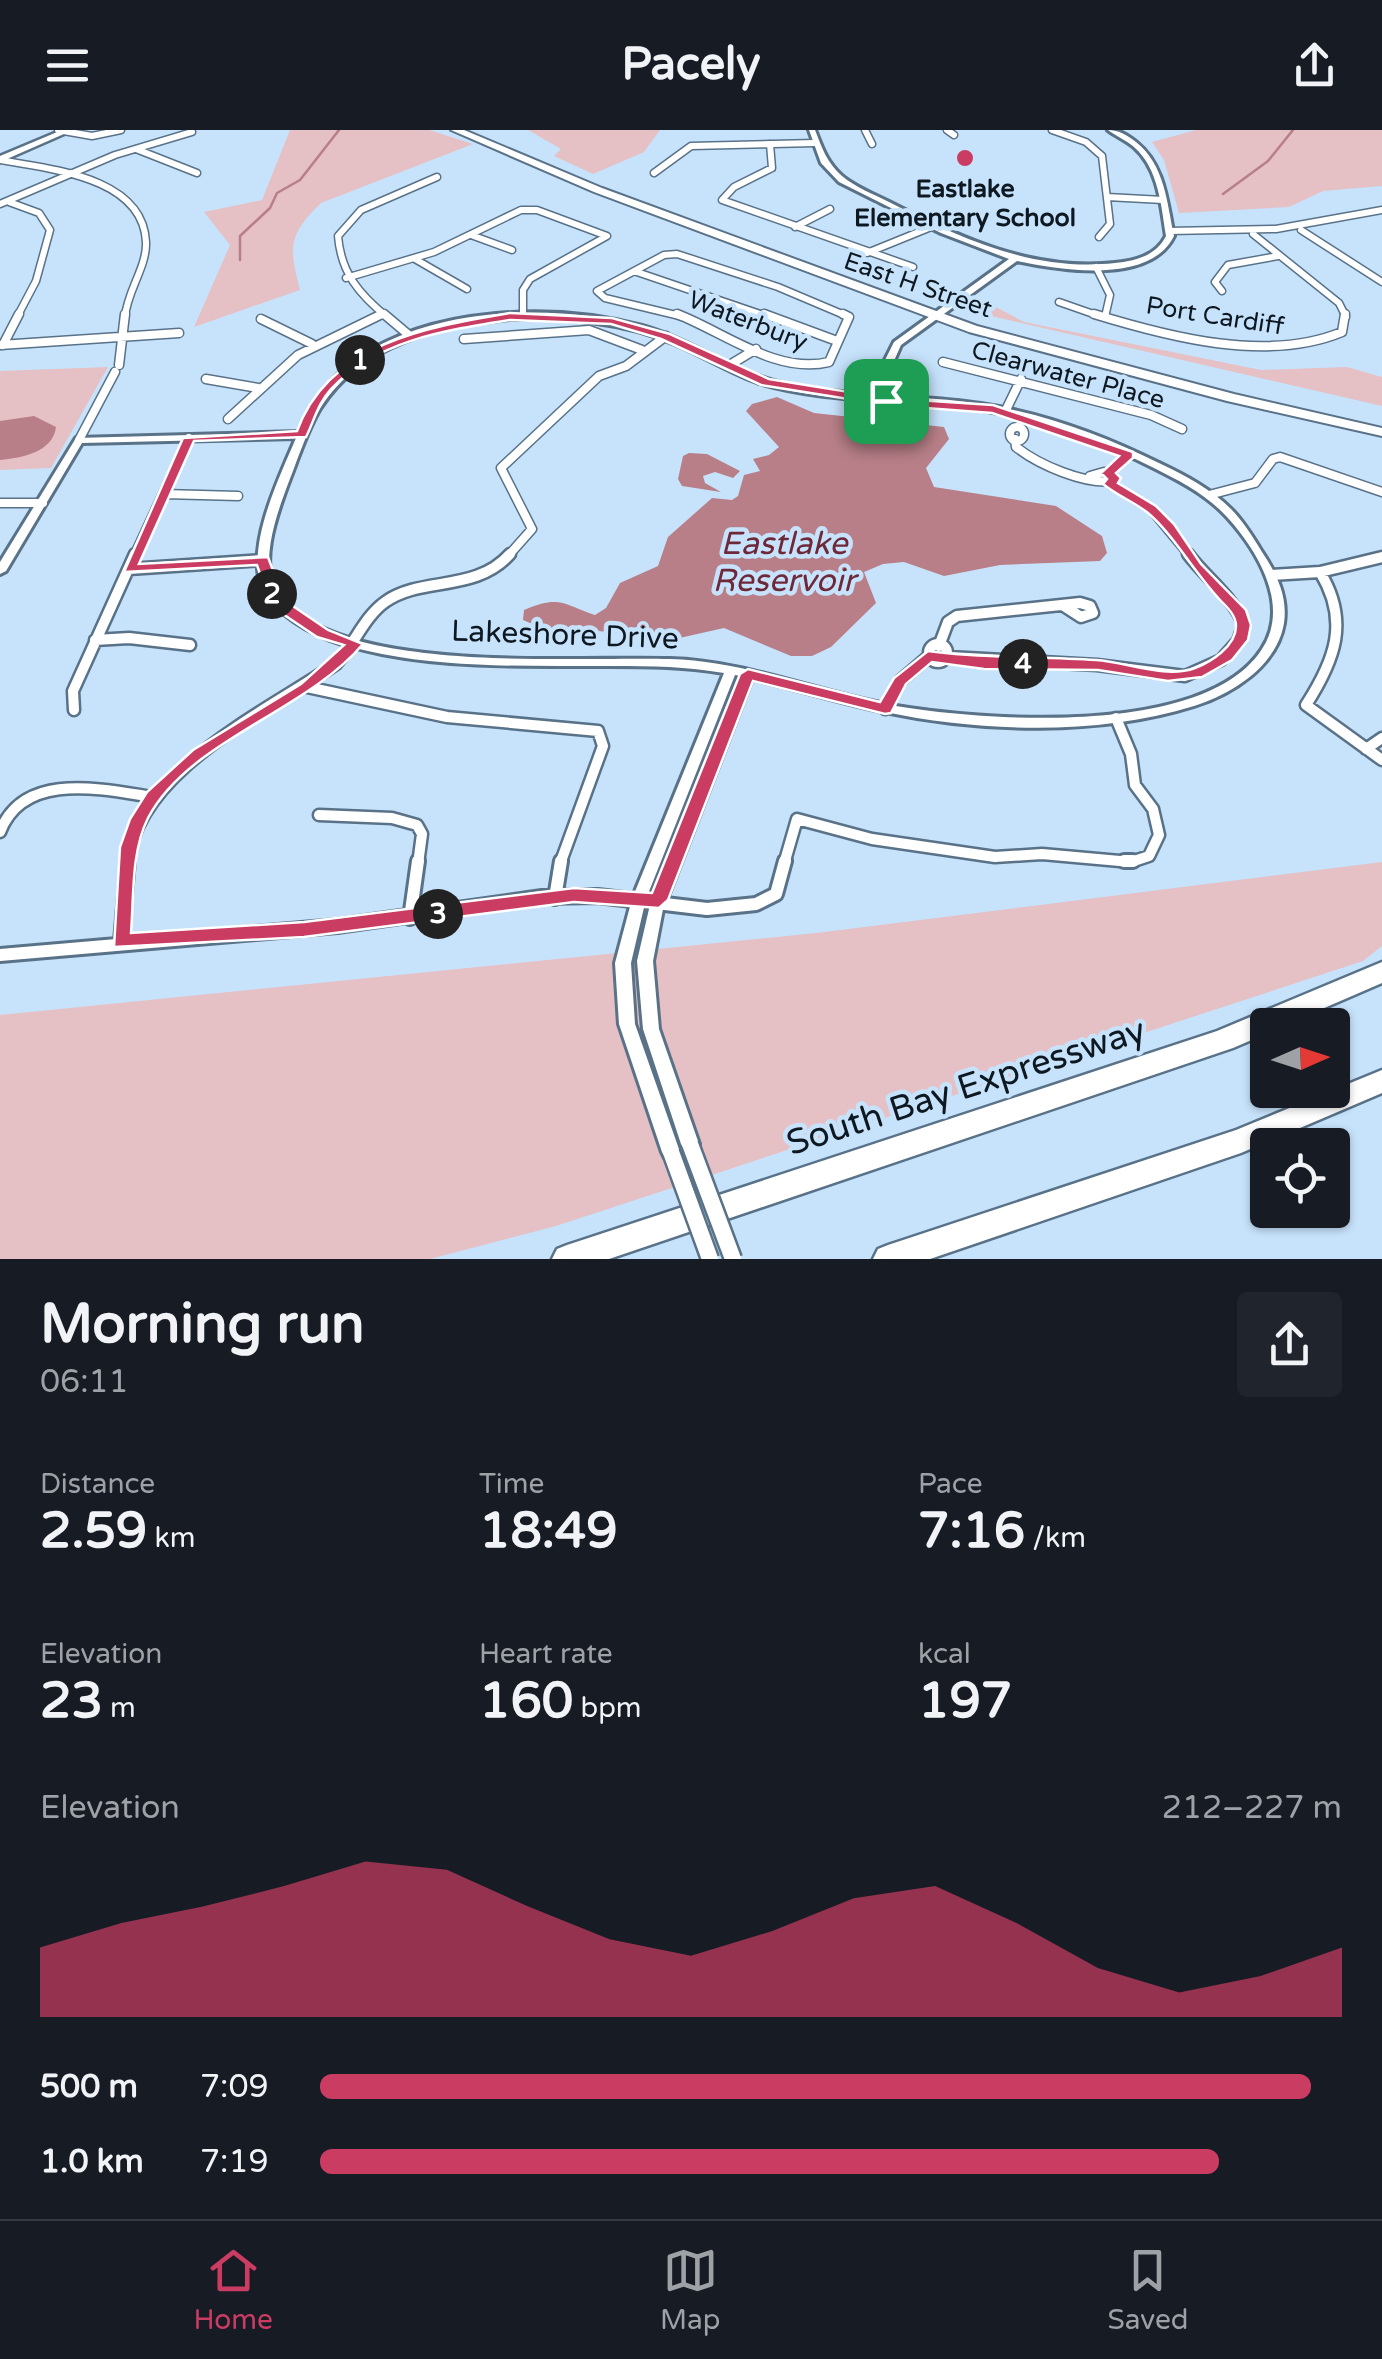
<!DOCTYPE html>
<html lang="en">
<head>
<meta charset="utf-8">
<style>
	:root { --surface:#171b24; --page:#20242c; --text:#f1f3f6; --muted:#9ea1a6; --line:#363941; --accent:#cb3c63 }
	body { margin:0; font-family:"Varela Round",sans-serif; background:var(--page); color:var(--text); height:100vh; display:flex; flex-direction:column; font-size:38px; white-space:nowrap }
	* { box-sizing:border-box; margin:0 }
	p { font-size:32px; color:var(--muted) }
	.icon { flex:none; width:55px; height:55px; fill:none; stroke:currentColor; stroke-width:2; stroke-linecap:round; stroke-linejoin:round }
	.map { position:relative; height:1129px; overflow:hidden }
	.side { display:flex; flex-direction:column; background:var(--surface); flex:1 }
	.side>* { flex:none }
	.needle { width:65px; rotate:87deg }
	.tools { position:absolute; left:1250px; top:878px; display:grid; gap:20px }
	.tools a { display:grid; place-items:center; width:100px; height:100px; border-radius:10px; background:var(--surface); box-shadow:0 2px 8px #0004; font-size:50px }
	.pin { position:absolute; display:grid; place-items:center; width:85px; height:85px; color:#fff; margin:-42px; border-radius:20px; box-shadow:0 5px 15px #0006 }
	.km { position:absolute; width:50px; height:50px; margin:-25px; border-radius:50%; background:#222; color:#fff; font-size:28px; line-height:50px; text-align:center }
	.round { display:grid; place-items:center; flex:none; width:105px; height:105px; border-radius:10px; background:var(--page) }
	.overview { display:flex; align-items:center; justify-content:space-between; height:170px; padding:0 40px }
	h1 { font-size:55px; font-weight:700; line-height:75px }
	.figures { display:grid; grid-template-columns:repeat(3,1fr); gap:15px; height:170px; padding:10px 40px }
	.figures div { display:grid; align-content:center }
	.figures b { font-size:50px; font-weight:700 }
	.figures small { font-size:28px; font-weight:400 }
	.figures p { font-size:28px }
	.chart { height:280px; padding:20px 40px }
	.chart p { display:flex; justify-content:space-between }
	.chart svg { width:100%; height:180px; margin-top:10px; fill:var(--accent); opacity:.7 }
	ul { padding:0 40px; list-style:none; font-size:32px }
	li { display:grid; grid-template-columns:160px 120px 1fr; align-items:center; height:75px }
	li i { height:25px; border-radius:12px; background:var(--accent) }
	header { display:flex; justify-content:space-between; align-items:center; height:130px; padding:0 40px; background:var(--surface); font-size:45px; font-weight:700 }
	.tab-bar { display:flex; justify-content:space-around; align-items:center; height:140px; border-top:2px solid var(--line); background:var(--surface); font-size:28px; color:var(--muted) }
	.tab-bar a { display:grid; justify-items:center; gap:5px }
	.tab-bar .on { color:var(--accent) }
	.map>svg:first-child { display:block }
</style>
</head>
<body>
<header><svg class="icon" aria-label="menu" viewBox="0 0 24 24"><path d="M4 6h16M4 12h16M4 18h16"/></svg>Pacely<svg class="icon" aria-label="share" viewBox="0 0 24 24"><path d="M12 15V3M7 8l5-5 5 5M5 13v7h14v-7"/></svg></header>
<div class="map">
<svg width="1382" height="1129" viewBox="0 0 1382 1129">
	<rect width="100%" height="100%" fill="#c7e3fc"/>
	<path fill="#e5c0c5" d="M 290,0 L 429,0 L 473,14 L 321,73 C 288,105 289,117 300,160 L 194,197 L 230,115 L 204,82 L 262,70 Z
		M 528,0 L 660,0 L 644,22 L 593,44 L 554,26 L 561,19 Z
		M 1196,0 L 1382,0 L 1382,56 L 1323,61 L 1289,77 L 1179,83 L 1164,30 L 1152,12 Z
		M 996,177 L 1024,192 L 1261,240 L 1347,237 L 1382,247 L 1382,276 L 978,183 Z
		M 108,237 L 51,338 L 0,340 L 0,241 Z
		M 1382,732 L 1382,816 L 1363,831 L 556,1096 L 430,1129 L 0,1129 L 0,885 L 816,803 Z"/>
	<path fill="#b87f88" d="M 777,267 L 814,283 L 944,297 L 949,309 L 926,338 L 934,357 L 1056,376 L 1102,406 L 1107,423 L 1100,431 L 1000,435 L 944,446 L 904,432 L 883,434 L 864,442 L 876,473 L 831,517 L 812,526 L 791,526 L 724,498 L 675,509 L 598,501 L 576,513 L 523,490 L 524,480 C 560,465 562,474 595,485 L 606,478 L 620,453 L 658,436 L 668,407 L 712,368 L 732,370 L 738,366 L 744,345 L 760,341 L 753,329 L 769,325 L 779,317 L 746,281 L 752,274 Z
		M 34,286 L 56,297 C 53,322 22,328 0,330 L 0,291 Z
		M 689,323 L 707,324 L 740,341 L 733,348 L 715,342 L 703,346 L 705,353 L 721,362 L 682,356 L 678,349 L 683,326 Z"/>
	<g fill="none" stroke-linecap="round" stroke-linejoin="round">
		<path stroke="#b87f88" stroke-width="2.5" d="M 1223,64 L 1268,31 L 1293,0
			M 240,130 L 240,106 L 270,78 L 277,63 L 300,50 L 339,0"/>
		<defs>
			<path id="minor-far3" d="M 58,0 L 92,6 L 121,0
				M 865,0 L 872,14
				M 947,0 L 954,5
				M 1052,0 L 1086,12 L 1102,26 L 1110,94 L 1099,107
				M 770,14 L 772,38 L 734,57 L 722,70 L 913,137
				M 136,19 L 197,43
				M 0,30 C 48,39 143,46 146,112 C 147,137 127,161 125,187
				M 654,43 L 691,16 L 815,13
				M 1107,67 L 1163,70
				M 9,72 L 39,83 L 50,100 L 36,151 L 17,187
				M 0,74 L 115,25 L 192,2
				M 795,97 L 830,79
				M 1301,100 L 1382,152
				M 1169,101 L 1276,99 L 1382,80
				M 1253,104 L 1339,173 L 1346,187
				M 471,105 L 512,120
				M 867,123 L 936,95
				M 415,129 L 467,159
				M 1096,137 L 1110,165 L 1105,187
				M 634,141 L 769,187
				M 346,148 L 434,122 L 521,80 L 537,80 L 607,106 L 530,149 L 523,160 L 523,186
				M 1222,161 L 1215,152 L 1228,135 L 1278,126
				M 1059,172 L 1102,187
				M 375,187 L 383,184
				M 387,187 C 359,164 341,143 338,106 L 361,80 L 437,47
				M 684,187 L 605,168 L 597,161 L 664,125 L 677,124 L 778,157 L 849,187"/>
			<path id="minor-far2" d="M 384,184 L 410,206
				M 677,184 C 724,202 777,245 829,232 L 849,187 L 843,184
				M 764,184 L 837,211
				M 1094,184 C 1169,207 1267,233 1342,202 L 1345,184
				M 261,189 L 312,214
				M 464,209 L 589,200 L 642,220
				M 0,215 L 179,203
				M 3,215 L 19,184
				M 943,232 L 1151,285 L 1182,299
				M 119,235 L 125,184
				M 728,236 L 756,219
				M 206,249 L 258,258
				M 1005,282 L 1021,249
				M 228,289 L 298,225 L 382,184
				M1010 304a7 7 0 1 1 14 0a7 7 0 1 1-14 0Z
				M 1015,309 L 1016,317 C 1039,335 1085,355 1114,351 L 1104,342 L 1090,346
				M 79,310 L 115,242
				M 1108,343 L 1129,325
				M 1110,354 L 1151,379 L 1190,426
				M 164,364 L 238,366
				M 1209,365 L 1255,353 L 1273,329 L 1280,327 L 1382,362
				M 0,373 L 43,373
				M 134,426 L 189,308
				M 508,426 L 532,399 L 501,338 L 599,246 L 626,236 L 666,206"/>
			<path id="minor-far1" d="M 129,439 L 263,430
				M 1320,442 C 1350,491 1335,530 1306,575 L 1382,630
				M 1271,445 L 1320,442 L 1382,427
				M 95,510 L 129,508 L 190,515
				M929 523a9 9 0 1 1 18 0a9 9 0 1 1-18 0Z
				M 939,516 L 948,492 L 957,486 L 1080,473 L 1090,476 L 1093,483 L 1081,487 L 1064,476
				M 949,527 L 1097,535 L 1185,546 L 1221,530 L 1238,511 L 1244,495 C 1234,468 1206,448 1188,424
				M 307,557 L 447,587 L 598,601 L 603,616 L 560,734
				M 885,579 L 900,551 L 928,527
				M 74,580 L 73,561 L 135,424
				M 1366,619 L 1382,608
				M 319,685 L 392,688 L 417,695 L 422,704 L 418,734
				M 0,702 C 23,641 101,659 153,667
				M 128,734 C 135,642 267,581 336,534 C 354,515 364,487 385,472 C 421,446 475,463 510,424
				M 784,734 L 797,689 L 872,709 L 995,727 L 1042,724 L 1131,732 L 1149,726 L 1159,705 L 1153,679 L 1135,655 L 1131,624 L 1116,588"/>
			<path id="minor" d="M 1124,731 L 1133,731
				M 555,768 L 561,731
				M 410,788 L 418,731
				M 121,811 L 128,731
				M 0,825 L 337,796 L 542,767 L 598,766 L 707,779 L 756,774 L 776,764 L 785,731"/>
			<path id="tertiary" d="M 809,0 L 815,0 C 822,18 827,33 842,46 C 855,57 873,64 889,72 C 960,108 1033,142 1115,133 C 1135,131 1156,126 1166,106 C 1161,76 1159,39 1134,17 C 1126,10 1116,6 1108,0 C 1119,0 1127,5 1136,12 C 1165,35 1167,73 1174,106 C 1150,155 1060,140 1017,131 L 901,215 L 890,240 L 891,266 C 921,268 951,269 981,274 C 1043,283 1105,306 1161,334 C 1186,346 1211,359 1231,379 C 1243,391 1253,407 1262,422 C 1276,443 1288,466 1284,493 C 1277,536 1232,564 1194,576 C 1099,606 981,602 885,582 C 840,573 797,559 752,549 L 663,779 L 653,831 L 659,899 L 699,1014 L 696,1019 L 690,1022 L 684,1019 L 681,1014 L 643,899 L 637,831 L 649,779 L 741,546 L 735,545 L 646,769 L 631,833 L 635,894 L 680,1022 L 677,1028 L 671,1030 L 665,1028 L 662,1022 L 619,894 L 615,833 L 632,769 L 724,543 C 678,535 633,536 587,536 C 518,536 449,537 382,524 C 344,516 314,508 284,484 C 274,475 266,467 261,454 C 247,413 280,346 296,308 L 82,313 L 6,441 L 0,444 L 0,432 L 76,308 L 299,302 C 312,274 329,249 354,231 C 430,176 554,173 642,196 C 682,207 715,229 753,244 C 793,260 839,262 881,265 L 880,240 L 894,212 L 1009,129 L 941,103 L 839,52 L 821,33 ZM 509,189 C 566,188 622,191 675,214 C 704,226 730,243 759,253 C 799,265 841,268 881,271 L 886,274 L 891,271 C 923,273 956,275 988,281 C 1045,291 1102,312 1154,338 C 1180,351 1207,365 1227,387 C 1257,420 1291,475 1262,519 C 1205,608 981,591 890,575 C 817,562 746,531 670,529 C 574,526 348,545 282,470 C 251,435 284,367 297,330 C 304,312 311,293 321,277 C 363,213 438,196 509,189 Z"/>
			<path id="secondary" d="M 62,0 L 73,0 L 0,32 L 0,26 Z"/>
			<path id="primary" d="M 451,0 L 464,0 L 602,58 L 977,196 L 1234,264 L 1382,298 L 1382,306 L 1227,271 L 969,202 L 594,62 Z"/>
			<path id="motorway" d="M 1382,832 L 1382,853 L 1285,895 L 1268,895 L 1268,903 L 1233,918 L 609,1129 L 552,1129 L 557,1119 L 567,1115 L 1217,901 Z
				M 1382,940 L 1382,963 L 1241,1023 L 930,1129 L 873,1129 L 878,1119 L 888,1115 L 1236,1000 Z"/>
		</defs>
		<use href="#minor-far3" stroke="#597288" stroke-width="9"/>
		<use href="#minor-far2" stroke="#597288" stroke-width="11"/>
		<use href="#minor-far1" stroke="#597288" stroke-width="15"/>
		<use href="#minor" stroke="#597288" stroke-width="18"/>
		<use href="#tertiary" stroke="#597288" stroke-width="6"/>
		<use href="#secondary" stroke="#597288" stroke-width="5"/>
		<use href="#primary" stroke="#597288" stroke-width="4"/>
		<use href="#motorway" stroke="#597288" stroke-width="5"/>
		<use href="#minor-far3" stroke="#fff" stroke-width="6"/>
		<use href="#minor-far2" stroke="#fff" stroke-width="8"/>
		<use href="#minor-far1" stroke="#fff" stroke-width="10"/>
		<use href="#minor" stroke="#fff" stroke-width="12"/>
		<use href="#tertiary" fill="#fff" fill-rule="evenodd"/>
		<use href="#secondary" fill="#fff" fill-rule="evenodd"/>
		<use href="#primary" fill="#fff" fill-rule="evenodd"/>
		<use href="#motorway" fill="#fff" fill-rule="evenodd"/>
		<defs>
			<path id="tertiary-bridge" d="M 690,1014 L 733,1129
				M 671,1022 L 710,1129"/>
		</defs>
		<use href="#tertiary-bridge" stroke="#597288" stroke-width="21" stroke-linecap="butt"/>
		<use href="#tertiary-bridge" stroke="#fff" stroke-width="16"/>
	</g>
	<path fill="#cb3c63" stroke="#fff" stroke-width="2.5" fill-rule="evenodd" d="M 510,183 L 612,188 L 670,204 L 769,249 L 886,268 L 993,275 L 1133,322 L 1133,328 L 1116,343 L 1121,348 L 1118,353 L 1156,376 L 1174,394 L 1201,434 L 1246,480 L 1251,495 L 1248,510 L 1232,530 L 1202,547 L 1168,551 L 1098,540 L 984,539 L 932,532 L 906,554 L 891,583 L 885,584 L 753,551 L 668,770 L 659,778 L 574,772 L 304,807 L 114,817 L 120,717 L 130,689 L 147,662 L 193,620 L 301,554 L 344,515 L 317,507 L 271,476 L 257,435 L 124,442 L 183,308 L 297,301 C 329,213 427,197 510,183 ZM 510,190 L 611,194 L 661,209 L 761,255 L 886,275 L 992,283 L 1119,326 L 1101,343 L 1107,349 L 1103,354 C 1116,365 1134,372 1148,383 C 1174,405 1195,444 1221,471 C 1228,478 1236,486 1236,496 C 1236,516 1211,532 1195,538 C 1165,549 1127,532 1096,530 C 1040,526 985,529 928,521 L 894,548 L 880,572 L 748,539 L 740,544 L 652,763 L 574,758 L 304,792 L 131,803 C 134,766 131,722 148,688 C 189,610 306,582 363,514 L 328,500 L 284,470 L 268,427 L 139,434 L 194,311 L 306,307 C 314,291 318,273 331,259 C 377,210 447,200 510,190 Z"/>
	<circle fill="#cb3c63" stroke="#c7e3fc" stroke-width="4" cx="965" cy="28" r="10"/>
	<g text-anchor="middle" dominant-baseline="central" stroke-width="9" stroke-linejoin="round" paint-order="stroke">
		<g font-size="25" font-weight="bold" fill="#0e1821" stroke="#c7e3fc">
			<text x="965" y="59">Eastlake<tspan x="965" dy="29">Elementary School</tspan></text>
		</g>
		<g font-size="25" fill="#0e1821" stroke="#c7e3fc">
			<text transform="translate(918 155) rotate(19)">East H Street</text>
			<text transform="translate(1215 186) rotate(9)">Port Cardiff</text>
			<text transform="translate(748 191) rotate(21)">Waterbury</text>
			<text transform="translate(1068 245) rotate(15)">Clearwater Place</text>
		</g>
		<g font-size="30" fill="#0e1821" stroke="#c7e3fc">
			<text transform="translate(565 505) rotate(2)">Lakeshore Drive</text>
		</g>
		<g font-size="32" font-style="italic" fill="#6e2838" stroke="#c7e3fc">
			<text x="784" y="414">Eastlake<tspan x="784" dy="37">Reservoir</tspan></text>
		</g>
		<g font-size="35" fill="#0e1821" stroke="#c7e3fc">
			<text transform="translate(966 957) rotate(-18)">South Bay Expressway</text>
		</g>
	</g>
</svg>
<div class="tools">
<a><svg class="needle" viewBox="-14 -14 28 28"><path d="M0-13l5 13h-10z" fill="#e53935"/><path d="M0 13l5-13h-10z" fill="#9ea1a6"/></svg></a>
<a><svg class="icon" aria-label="locate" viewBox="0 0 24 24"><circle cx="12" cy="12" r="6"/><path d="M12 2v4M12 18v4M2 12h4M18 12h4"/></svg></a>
</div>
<div class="pin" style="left:886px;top:271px;background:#1e9e55"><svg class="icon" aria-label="arrive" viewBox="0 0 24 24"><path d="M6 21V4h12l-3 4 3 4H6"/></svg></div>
<b class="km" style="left:360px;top:230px">1</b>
<b class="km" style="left:272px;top:464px">2</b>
<b class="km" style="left:438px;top:784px">3</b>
<b class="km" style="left:1023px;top:534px">4</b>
</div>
<section class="side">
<div class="overview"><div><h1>Morning run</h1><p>06:11</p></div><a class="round"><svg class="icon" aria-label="share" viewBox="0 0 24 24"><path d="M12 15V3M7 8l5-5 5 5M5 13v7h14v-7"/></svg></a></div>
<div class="figures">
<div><p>Distance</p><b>2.59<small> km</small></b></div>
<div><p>Time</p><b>18:49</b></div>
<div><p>Pace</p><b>7:16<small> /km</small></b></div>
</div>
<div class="figures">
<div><p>Elevation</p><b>23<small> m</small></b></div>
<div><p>Heart rate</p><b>160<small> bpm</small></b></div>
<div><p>kcal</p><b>197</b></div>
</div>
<div class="chart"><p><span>Elevation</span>212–227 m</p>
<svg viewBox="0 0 160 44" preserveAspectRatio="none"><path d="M0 44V27L10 21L20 17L30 12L40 6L50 8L60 17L70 25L80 29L90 23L100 15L110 12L120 21L130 32L140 38L150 34L160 27V44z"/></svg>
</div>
<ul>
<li><b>500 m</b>7:09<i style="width:97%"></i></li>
<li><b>1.0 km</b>7:19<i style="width:88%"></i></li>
</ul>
</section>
<nav class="tab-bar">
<a class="on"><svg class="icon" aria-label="home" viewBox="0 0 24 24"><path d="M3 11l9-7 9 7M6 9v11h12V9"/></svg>Home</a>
<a><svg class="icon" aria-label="map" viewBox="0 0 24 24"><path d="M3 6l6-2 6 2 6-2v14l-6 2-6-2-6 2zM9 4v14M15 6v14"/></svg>Map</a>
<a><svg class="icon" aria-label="saved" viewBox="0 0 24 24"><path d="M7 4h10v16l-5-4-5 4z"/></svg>Saved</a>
</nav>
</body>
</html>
